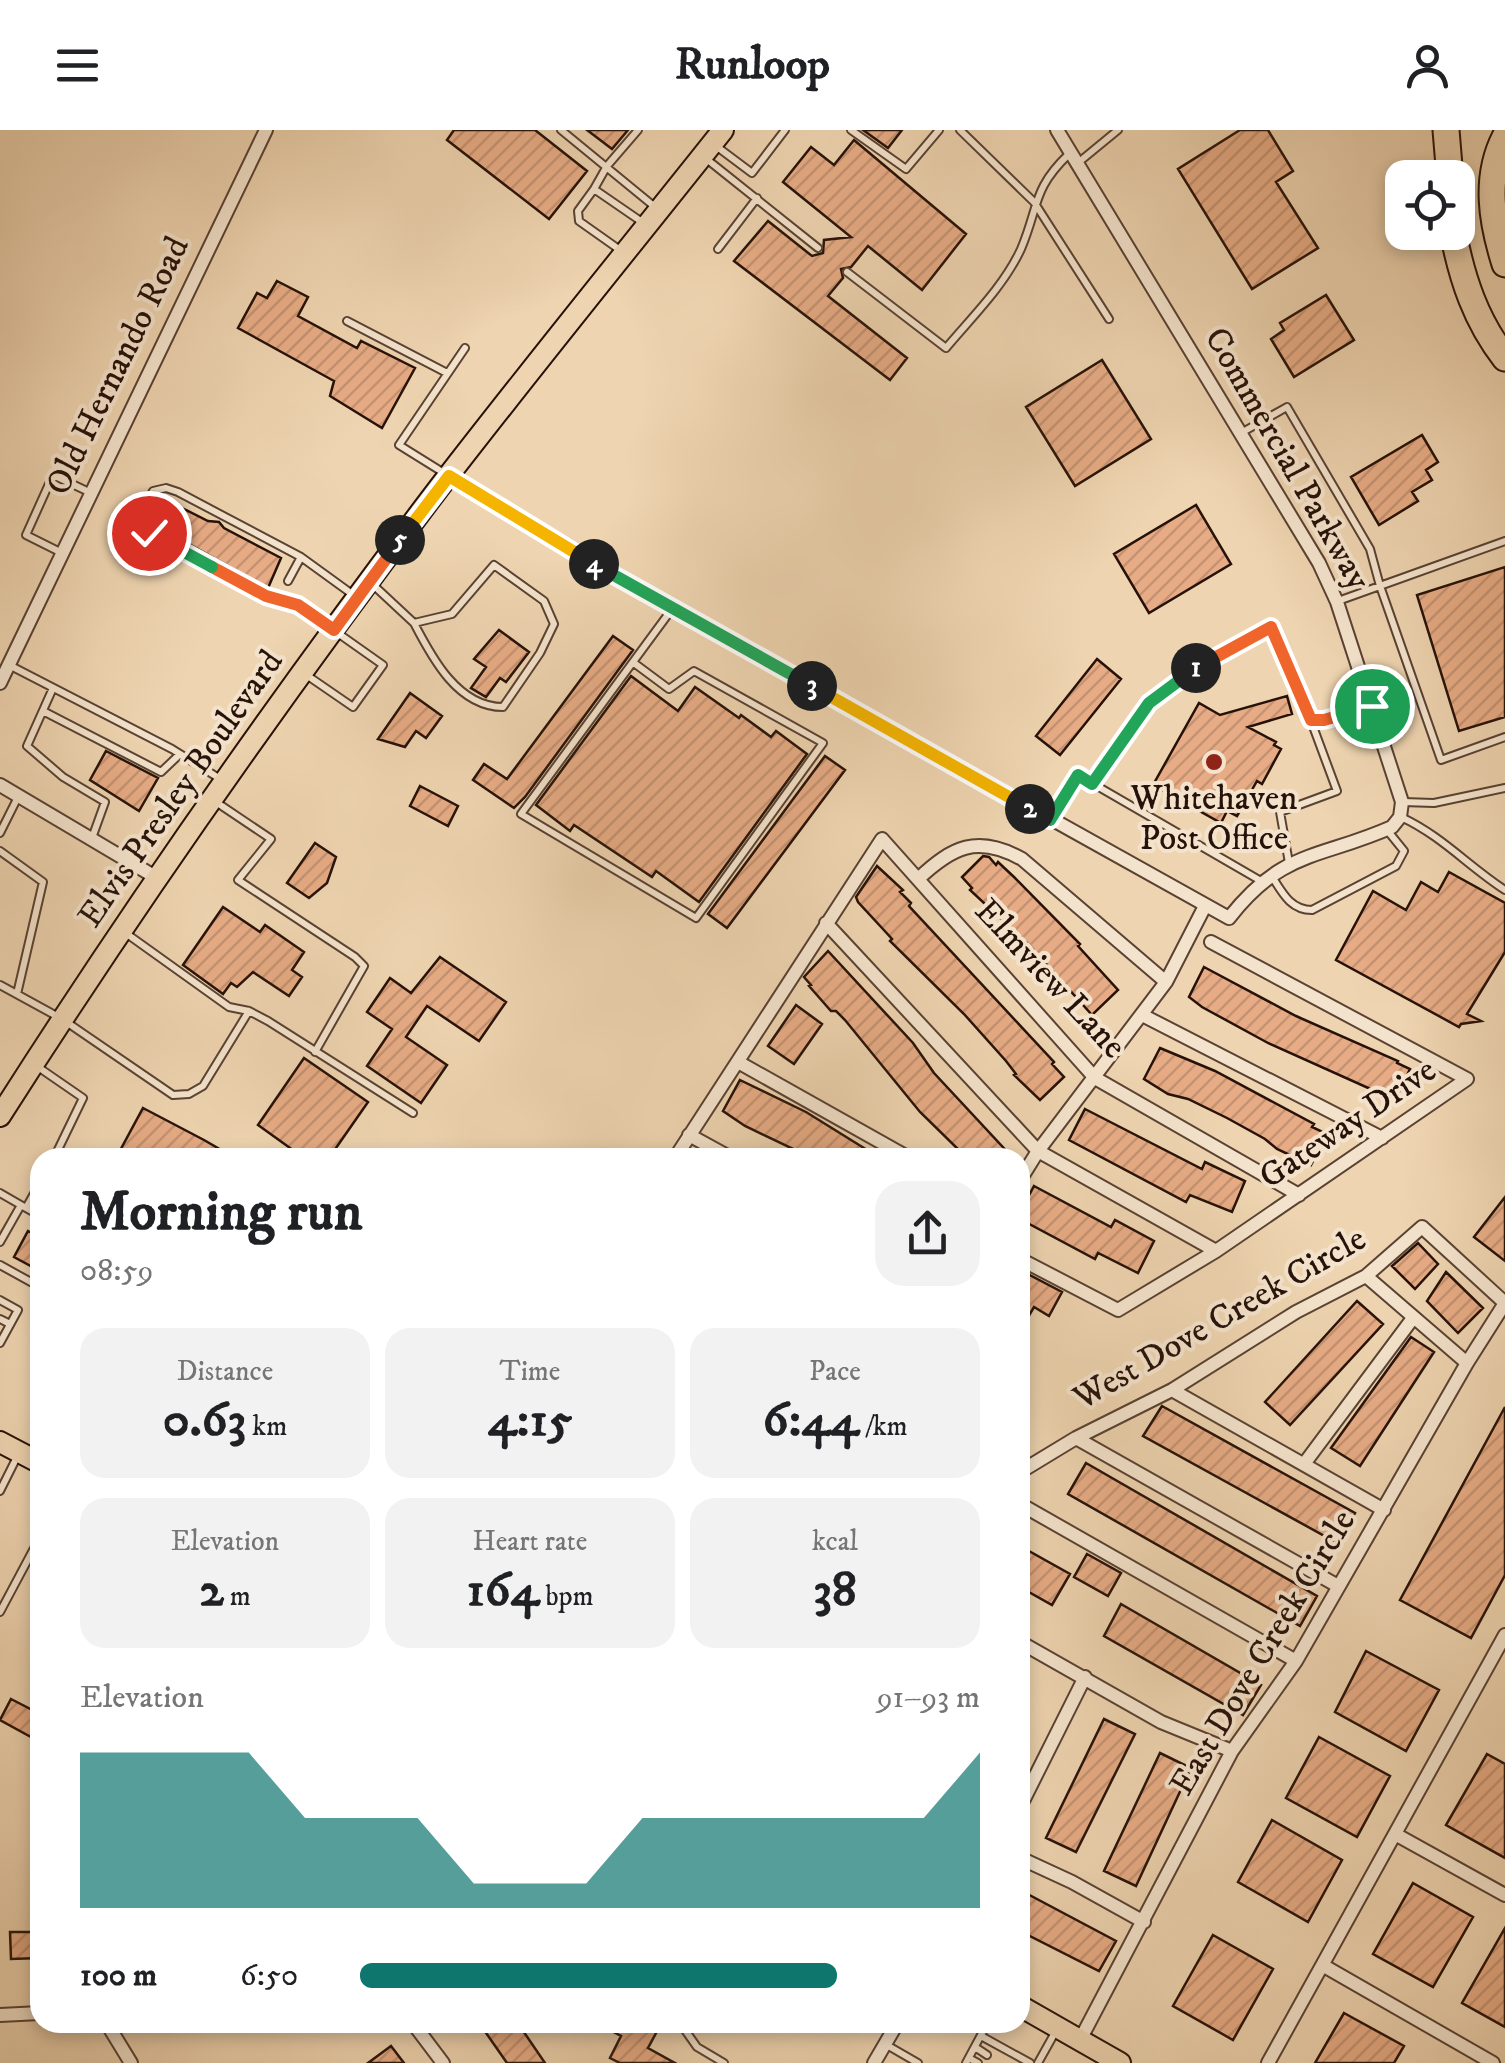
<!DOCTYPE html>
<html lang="en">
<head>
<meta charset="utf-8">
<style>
	:root { --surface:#fff; --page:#f2f2f2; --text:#202124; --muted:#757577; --accent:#0f766e }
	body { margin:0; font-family:"IM FELL DW Pica",serif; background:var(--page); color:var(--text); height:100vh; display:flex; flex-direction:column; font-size:38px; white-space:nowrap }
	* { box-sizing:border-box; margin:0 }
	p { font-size:32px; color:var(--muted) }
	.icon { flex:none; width:55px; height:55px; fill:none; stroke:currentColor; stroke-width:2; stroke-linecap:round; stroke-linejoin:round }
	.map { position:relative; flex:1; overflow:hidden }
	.side { position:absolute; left:30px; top:1018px; width:1000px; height:885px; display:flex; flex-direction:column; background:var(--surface); border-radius:30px; box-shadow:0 5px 15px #0003 }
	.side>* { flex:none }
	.controls { position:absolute; left:1385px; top:30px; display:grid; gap:20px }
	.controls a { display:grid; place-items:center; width:90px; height:90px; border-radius:20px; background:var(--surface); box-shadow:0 5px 15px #0003; font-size:50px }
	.pin { position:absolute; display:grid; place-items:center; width:85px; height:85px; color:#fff; margin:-42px; border:5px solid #fff; border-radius:50%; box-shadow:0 2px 10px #0007 }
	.km { position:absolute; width:50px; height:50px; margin:-25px; border-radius:50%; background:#222; color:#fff; font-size:28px; line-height:50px; text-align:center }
	.round { display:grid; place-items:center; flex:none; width:105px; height:105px; border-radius:30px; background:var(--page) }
	.overview { display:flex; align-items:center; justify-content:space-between; height:170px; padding:0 50px }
	h1 { font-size:55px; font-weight:800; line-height:75px }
	.stats { display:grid; grid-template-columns:repeat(3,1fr); gap:15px; height:170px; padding:10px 50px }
	.stats div { display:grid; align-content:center; border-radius:25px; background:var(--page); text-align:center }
	.stats b { font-size:50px; font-weight:800 }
	.stats small { font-size:28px; font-weight:400 }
	.stats p { font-size:28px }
	.chart { height:280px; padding:20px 50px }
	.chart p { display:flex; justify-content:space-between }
	.chart svg { width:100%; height:180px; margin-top:10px; fill:var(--accent); opacity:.7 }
	ul { padding:0 50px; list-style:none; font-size:32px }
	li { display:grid; grid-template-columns:160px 120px 1fr; align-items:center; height:75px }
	li i { height:25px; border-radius:12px; background:var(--accent) }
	header { display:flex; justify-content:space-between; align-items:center; height:130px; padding:0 50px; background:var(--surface); font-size:45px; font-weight:800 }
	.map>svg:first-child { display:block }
</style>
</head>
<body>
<header><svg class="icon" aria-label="menu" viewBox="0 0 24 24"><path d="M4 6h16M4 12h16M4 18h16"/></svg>Runloop<svg class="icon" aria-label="person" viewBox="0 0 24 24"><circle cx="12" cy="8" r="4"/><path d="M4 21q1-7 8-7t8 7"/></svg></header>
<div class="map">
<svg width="1505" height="1933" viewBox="0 0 1505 1933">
	<defs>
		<pattern id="building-hatch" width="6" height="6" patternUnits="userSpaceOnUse" patternTransform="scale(2.5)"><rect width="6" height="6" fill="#e7ac85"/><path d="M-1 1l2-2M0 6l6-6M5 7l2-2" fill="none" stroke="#c69372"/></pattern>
	</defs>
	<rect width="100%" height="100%" fill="#eed4b0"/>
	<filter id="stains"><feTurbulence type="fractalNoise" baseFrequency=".002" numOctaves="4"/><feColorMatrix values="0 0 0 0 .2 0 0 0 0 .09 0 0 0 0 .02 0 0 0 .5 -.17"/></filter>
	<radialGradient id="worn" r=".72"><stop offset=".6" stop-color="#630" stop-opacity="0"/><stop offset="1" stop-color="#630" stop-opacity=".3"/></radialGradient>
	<path fill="url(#building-hatch)" stroke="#271209" stroke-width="2.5" d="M 454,0 L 535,0 L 587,41 L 549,89 L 447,10 Z
		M 587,0 L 628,0 L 612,19 Z
		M 863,0 L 902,0 L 888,18 Z
		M 1240,0 L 1268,0 L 1293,41 L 1276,52 L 1318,118 L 1252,159 L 1178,39 Z
		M 854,10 L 966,104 L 922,160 L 868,116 L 851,137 L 841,139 L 843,148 L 828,166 L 907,228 L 890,250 L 734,131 L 768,91 L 812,126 L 823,123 L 824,110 L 851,107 L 783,52 L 811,17 L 834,35 Z
		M 277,151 L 308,167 L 298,186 L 357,218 L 361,211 L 415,238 L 382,298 L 330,266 L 334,251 L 238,198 L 257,163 L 267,168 Z
		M 1326,165 L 1354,210 L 1294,247 L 1271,209 L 1284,200 L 1280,193 Z
		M 1102,230 L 1151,309 L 1075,356 L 1026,277 Z
		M 1422,305 L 1438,332 L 1426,340 L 1432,350 L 1412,362 L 1418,371 L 1379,395 L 1351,347 Z
		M 1196,375 L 1231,434 L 1149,483 L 1114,424 Z
		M 184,379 L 208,391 L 219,392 L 224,398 L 281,428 L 268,458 L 171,404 Z
		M 1505,437 L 1505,587 L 1459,601 L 1417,465 Z
		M 499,500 L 529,522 L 506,552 L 500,548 L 486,567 L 471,558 L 486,537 L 474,529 Z
		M 613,506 L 633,520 L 525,667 L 514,678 L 473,650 L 484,634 L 507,649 Z
		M 1097,529 L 1121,549 L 1060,625 L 1036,606 Z
		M 631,546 L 678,581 L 695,557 L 739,588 L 741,585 L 771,607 L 776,601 L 807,624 L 699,772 L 656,741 L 652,747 L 574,695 L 570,701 L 536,675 Z
		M 410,563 L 442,586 L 426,608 L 416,601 L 405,617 L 378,609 Z
		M 1287,566 L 1292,584 L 1248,597 L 1276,612 L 1274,615 L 1281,619 L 1262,654 L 1257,651 L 1237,686 L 1227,681 L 1221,693 L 1153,655 L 1199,573 L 1220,585 Z
		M 106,621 L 158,648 L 139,681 L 90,650 Z
		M 825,626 L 845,640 L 727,798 L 708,784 Z
		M 420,656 L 458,676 L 448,696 L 410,676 Z
		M 315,713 L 336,727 L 327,753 L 309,768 L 287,753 Z
		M 983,726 L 989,727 L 996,735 L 998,732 L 1014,747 L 1080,814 L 1078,816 L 1118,860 L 1092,885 L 1030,816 L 970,760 L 972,758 L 962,747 Z
		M 877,736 L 903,760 L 900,762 L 911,773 L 909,776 L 1054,932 L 1052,934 L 1064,947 L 1040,970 L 1014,945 L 1016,944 L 1006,931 L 964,884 L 890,811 L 892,809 L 882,798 L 858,772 L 856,767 Z
		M 1449,742 L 1505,773 L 1505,822 L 1467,884 L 1481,891 L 1461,894 L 1459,897 L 1336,830 L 1373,761 L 1406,780 L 1421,752 L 1438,762 Z
		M 223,777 L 260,802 L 265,795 L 304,822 L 292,840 L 302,847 L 289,866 L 253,842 L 237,857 L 231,853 L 223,864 L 183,835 Z
		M 828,821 L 913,913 L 934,943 L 1013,1028 L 967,1028 L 920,982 L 845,890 L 836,881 L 831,881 L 809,856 L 811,855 L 804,847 Z
		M 440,827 L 506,872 L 479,911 L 427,876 L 406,907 L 447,935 L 421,973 L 367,936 L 392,899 L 367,882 L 390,848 L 411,863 Z
		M 1204,837 L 1296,886 L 1398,931 L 1397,933 L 1410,939 L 1395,970 L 1268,913 L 1202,877 L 1189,867 Z
		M 796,875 L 822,894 L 794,934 L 768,916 Z
		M 1160,918 L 1215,941 L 1314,994 L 1312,997 L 1327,1004 L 1311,1035 L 1277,1019 L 1265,1009 L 1227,988 L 1188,969 L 1168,964 L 1144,949 Z
		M 304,928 L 368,972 L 329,1028 L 304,1028 L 258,995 Z
		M 740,950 L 806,982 L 880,1028 L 812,1028 L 745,996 L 723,981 Z
		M 143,978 L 204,1010 L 235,1028 L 116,1028 Z
		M 1085,979 L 1202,1039 L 1205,1032 L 1245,1051 L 1232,1082 L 1190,1065 L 1186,1072 L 1069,1010 Z
		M 1034,1056 L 1111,1097 L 1115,1090 L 1154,1111 L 1138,1143 L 1098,1123 L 1095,1129 L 1020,1089 L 1020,1082 Z
		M 1505,1067 L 1505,1131 L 1474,1107 Z
		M 28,1101 L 40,1107 L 40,1141 L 14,1127 Z
		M 1418,1113 L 1438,1134 L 1415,1159 L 1392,1136 Z
		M 1020,1140 L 1062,1162 L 1049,1186 L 1034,1177 L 1020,1201 Z
		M 1446,1142 L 1483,1178 L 1458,1203 L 1427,1171 Z
		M 1357,1171 L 1383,1194 L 1290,1295 L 1265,1272 Z
		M 1411,1207 L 1434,1222 L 1360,1336 L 1331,1318 Z
		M 1162,1276 L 1355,1383 L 1339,1414 L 1143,1306 Z
		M 1505,1277 L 1505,1445 L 1471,1508 L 1400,1470 Z
		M 1086,1333 L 1317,1466 L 1300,1496 L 1068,1364 Z
		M 1020,1416 L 1070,1444 L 1052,1475 L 1020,1457 Z
		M 1087,1424 L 1121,1443 L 1108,1466 L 1074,1447 Z
		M 1121,1474 L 1261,1555 L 1243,1585 L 1104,1506 Z
		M 1366,1521 L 1439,1560 L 1406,1621 L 1335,1582 Z
		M 11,1569 L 40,1584 L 40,1612 L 0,1590 Z
		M 1104,1589 L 1135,1604 L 1076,1722 L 1046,1708 Z
		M 1319,1607 L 1390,1646 L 1357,1707 L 1286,1668 Z
		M 1160,1623 L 1191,1638 L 1136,1756 L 1104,1741 Z
		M 1487,1624 L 1505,1634 L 1505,1728 L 1446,1695 Z
		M 1272,1690 L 1342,1730 L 1308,1792 L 1238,1752 Z
		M 1413,1753 L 1473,1787 L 1433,1857 L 1373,1824 Z
		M 1020,1760 L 1116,1811 L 1099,1841 L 1020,1801 Z
		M 1505,1798 L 1505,1897 L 1462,1873 Z
		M 10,1802 L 40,1802 L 40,1828 L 11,1829 Z
		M 1213,1805 L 1273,1839 L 1233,1910 L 1173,1876 Z
		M 1344,1883 L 1404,1916 L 1394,1933 L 1315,1933 Z
		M 495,1892 L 517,1892 L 545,1933 L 507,1933 L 484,1900 Z
		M 595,1892 L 662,1892 L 648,1918 L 675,1933 L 620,1933 L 610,1928 L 621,1906 Z
		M 391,1916 L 404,1933 L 368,1933 Z"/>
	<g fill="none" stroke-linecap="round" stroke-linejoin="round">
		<defs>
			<path id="service" d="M 561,0 L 655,77
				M 851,0 L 906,39 L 939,0
				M 960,0 L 1034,72 L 1109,189
				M 716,16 L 752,43 L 785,0
				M 704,27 L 818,118
				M 1079,32 L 1118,0
				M 594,59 L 607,36 L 638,0
				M 718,119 L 757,68
				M 620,120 L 579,91 L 578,81 L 594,59 L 642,92
				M 847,142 L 946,218 C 972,187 1004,156 1021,119 C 1039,77 1032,59 1069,24
				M 347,191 L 447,243
				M 1241,303 L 1287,277 L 1370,419 L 1380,456 L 1441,630 L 1505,607
				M 444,343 L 399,315 L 465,218
				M 62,423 L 26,405 L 53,345 L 89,362
				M 288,451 L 301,427
				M 370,452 L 414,493 L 452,484 L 494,435 L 544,471 L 554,494 L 540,523 L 503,577 C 458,577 432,528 414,493
				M 1338,471 L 1505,411
				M 634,533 L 669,559 L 694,541 L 823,613 L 696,788 L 521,684 L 672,479
				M 9,535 L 172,619 L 222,650
				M 305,544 L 353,577 L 383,535 L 298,475 L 266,466 L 149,403 L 141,397 L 139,387 L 153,361 L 166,358 L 178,362 L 301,427 L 352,464
				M 53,558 L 27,616 L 63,647 L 105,672 L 92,708
				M 43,581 L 161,642 L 180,624
				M 1093,654 L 1149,573 L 1185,544 L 1271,497 L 1311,591 L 1324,590 L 1371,577
				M 213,670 L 271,709 L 238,750 L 355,827 L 364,836 L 315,922
				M 1403,672 L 1434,673 L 1505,658
				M 1401,687 C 1442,706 1468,736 1505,760
				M 1050,689 L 1078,645 L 1261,751
				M 0,703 L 18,667
				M 0,721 L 43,752 L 17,864
				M 1289,733 L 1280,682 L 1337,661 L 1311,591
				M 1271,745 C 1282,762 1290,780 1312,780 L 1396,736 L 1404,721 L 1387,700
				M 127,804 L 229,877 L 249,881 L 268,891 L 413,983
				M 0,855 L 62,889 L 173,965 L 189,964 L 203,956 L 249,881
				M 38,937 L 83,968 L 54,1028
				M 0,1063 L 40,1086
				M 26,1078 L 40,1053
				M 0,1112 L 21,1075
				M 0,1135 L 40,1157
				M 0,1170 L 18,1180 L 0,1213
				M 0,1189 L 10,1194
				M 29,1326 L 40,1305
				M 0,1361 L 17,1327
				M 0,1482 L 40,1407
				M 689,1892 L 685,1900 L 697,1917 L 724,1933
				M 981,1906 L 1030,1933
				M 885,1914 L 918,1933
				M 975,1917 L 987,1925
				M 969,1928 L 978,1933
				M 966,1933 L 988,1892
				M 1038,1933 L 1057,1899"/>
			<path id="minor" d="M 449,346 L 673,478 L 1229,788 C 1283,719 1320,729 1392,697 L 1400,687 L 1402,672 L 1337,472 L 1319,433 L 1057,0
				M 0,553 L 266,0
				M 0,655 L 157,748
				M 918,749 C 952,717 977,704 1022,729 L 1166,852
				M 826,793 L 1038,1021 L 1216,1121
				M 1142,885 L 1382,1008
				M 738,932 L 909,1028
				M 689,1005 L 731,1028
				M 675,1028 L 882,709 L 1095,948 L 1299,1065
				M 1020,1050 L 1038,1021 L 1166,852 L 1205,776
				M 1020,1129 L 1118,1180 L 1216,1121 L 1467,949 L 1211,812
				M 1366,1146 L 1467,1233
				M 1172,1260 L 1384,1380
				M 1076,1308 L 1338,1456
				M 1304,1334 L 1413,1188
				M 1020,1342 L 1076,1308 L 1172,1260 L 1296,1182 L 1366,1146 L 1422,1097 L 1505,1173 L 1467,1233 L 1296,1531 L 1232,1621 L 1080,1910
				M 1020,1374 L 1296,1531
				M 1020,1512 L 1161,1592 L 1232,1621
				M 1020,1677 L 1085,1547
				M 1395,1704 L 1505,1765
				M 1020,1728 L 1072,1752 L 1144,1792
				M 1324,1836 L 1493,1933
				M 0,1885 L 40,1883
				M 106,1892 L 131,1933
				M 412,1892 L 443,1933
				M 874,1933 L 898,1892
				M 1268,1933 L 1505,1505"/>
			<path id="primary" d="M 0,986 C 135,774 280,568 432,367 C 527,243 626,122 723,0
				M 0,1312 L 40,1333
				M 1020,1876 L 1120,1933"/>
			<path id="motorway" d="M 1446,0 L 1450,48
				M 1505,7 C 1484,48 1492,93 1505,134
				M 1453,102 C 1462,149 1476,191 1505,228"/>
		</defs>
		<use href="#service" stroke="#594233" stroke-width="10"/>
		<use href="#minor" stroke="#594233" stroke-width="16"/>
		<use href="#primary" stroke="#271209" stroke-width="24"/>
		<use href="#motorway" stroke="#271209" stroke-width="29"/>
		<use href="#service" stroke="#f4e3cc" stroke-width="6"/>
		<use href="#minor" stroke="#f4e3cc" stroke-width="12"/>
		<use href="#primary" stroke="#eed4b0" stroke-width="20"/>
		<use href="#motorway" stroke="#eed4b0" stroke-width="25"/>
	</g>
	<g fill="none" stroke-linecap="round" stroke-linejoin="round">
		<defs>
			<path id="split-1" d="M 1196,538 L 1271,497 L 1311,590 L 1324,590 L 1372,576"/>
			<path id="split-2" d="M 1030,679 L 1050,690 L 1078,645 L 1092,654 L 1149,573 L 1196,538"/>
			<path id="split-3" d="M 812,556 L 1030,679"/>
			<path id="split-4" d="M 594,434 L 812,556"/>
			<path id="split-5" d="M 400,410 L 449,346 L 594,434"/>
			<path id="split-6" d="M 212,437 L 266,466 L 298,475 L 334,500 L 400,410"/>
			<path id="split-7" d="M 149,403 L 212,437"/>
		</defs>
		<use href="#split-1" stroke="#fff" stroke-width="20"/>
		<use href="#split-2" stroke="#fff" stroke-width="20"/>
		<use href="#split-3" stroke="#fff" stroke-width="20"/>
		<use href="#split-4" stroke="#fff" stroke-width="20"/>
		<use href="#split-5" stroke="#fff" stroke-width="20"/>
		<use href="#split-6" stroke="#fff" stroke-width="20"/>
		<use href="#split-7" stroke="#fff" stroke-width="20"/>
		<use href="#split-1" stroke="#f0652b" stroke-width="12"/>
		<use href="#split-2" stroke="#22a559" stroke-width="12"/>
		<use href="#split-3" stroke="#f5b400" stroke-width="12"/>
		<use href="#split-4" stroke="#22a559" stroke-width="12"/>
		<use href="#split-5" stroke="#f5b400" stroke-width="12"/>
		<use href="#split-6" stroke="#f0652b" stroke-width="12"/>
		<use href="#split-7" stroke="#22a559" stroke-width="12"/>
	</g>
	<circle fill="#8f2418" stroke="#f4e3cc" stroke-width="4" cx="1214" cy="632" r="10"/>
	<g text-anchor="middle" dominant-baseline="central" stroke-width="8" stroke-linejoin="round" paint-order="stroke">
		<g font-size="35" fill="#271209" stroke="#f4e3cc">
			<text transform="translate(118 236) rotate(-64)">Old Hernando Road</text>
			<text transform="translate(1287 329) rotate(60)">Commercial Parkway</text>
			<text transform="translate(181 659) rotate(-55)">Elvis Presley Boulevard</text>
			<text transform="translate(1050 849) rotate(47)">Elmview Lane</text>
			<text transform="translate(1348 994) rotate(-34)">Gateway Drive</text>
			<text transform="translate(1220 1189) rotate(-30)">West Dove Creek Circle</text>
			<text transform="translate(1263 1523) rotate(-59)">East Dove Creek Circle</text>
		</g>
		<g font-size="35" fill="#271209" stroke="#f4e3cc">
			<text x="1214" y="669">Whitehaven<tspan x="1214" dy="40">Post Office</tspan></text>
		</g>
	</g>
	<rect width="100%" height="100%" filter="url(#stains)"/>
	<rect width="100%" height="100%" fill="url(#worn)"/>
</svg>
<div class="controls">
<a><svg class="icon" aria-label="locate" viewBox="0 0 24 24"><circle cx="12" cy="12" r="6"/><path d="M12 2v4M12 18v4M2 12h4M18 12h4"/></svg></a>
</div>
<div class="pin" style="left:1372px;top:576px;background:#1e9e55"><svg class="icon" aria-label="arrive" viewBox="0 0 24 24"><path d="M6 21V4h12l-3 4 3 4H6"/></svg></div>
<div class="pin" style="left:149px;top:403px;background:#d93025"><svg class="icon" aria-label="check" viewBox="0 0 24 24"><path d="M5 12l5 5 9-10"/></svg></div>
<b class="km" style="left:1196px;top:538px">1</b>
<b class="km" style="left:1030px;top:679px">2</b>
<b class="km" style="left:812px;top:556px">3</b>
<b class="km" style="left:594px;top:434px">4</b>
<b class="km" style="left:400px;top:410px">5</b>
<section class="side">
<div class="overview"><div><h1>Morning run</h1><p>08:59</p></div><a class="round"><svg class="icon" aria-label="share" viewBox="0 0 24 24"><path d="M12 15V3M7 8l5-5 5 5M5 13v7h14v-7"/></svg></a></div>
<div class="stats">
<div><p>Distance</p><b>0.63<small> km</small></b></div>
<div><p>Time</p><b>4:15</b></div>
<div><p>Pace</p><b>6:44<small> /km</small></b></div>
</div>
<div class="stats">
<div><p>Elevation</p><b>2<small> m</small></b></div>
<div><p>Heart rate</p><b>164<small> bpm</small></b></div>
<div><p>kcal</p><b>38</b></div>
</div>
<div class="chart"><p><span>Elevation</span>91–93 m</p>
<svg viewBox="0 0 160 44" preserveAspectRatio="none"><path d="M0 44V6L10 6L20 6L30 6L40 22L50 22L60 22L70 38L80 38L90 38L100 22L110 22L120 22L130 22L140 22L150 22L160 6V44z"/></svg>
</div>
<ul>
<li><b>100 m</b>6:50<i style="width:77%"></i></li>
</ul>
</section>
</div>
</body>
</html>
